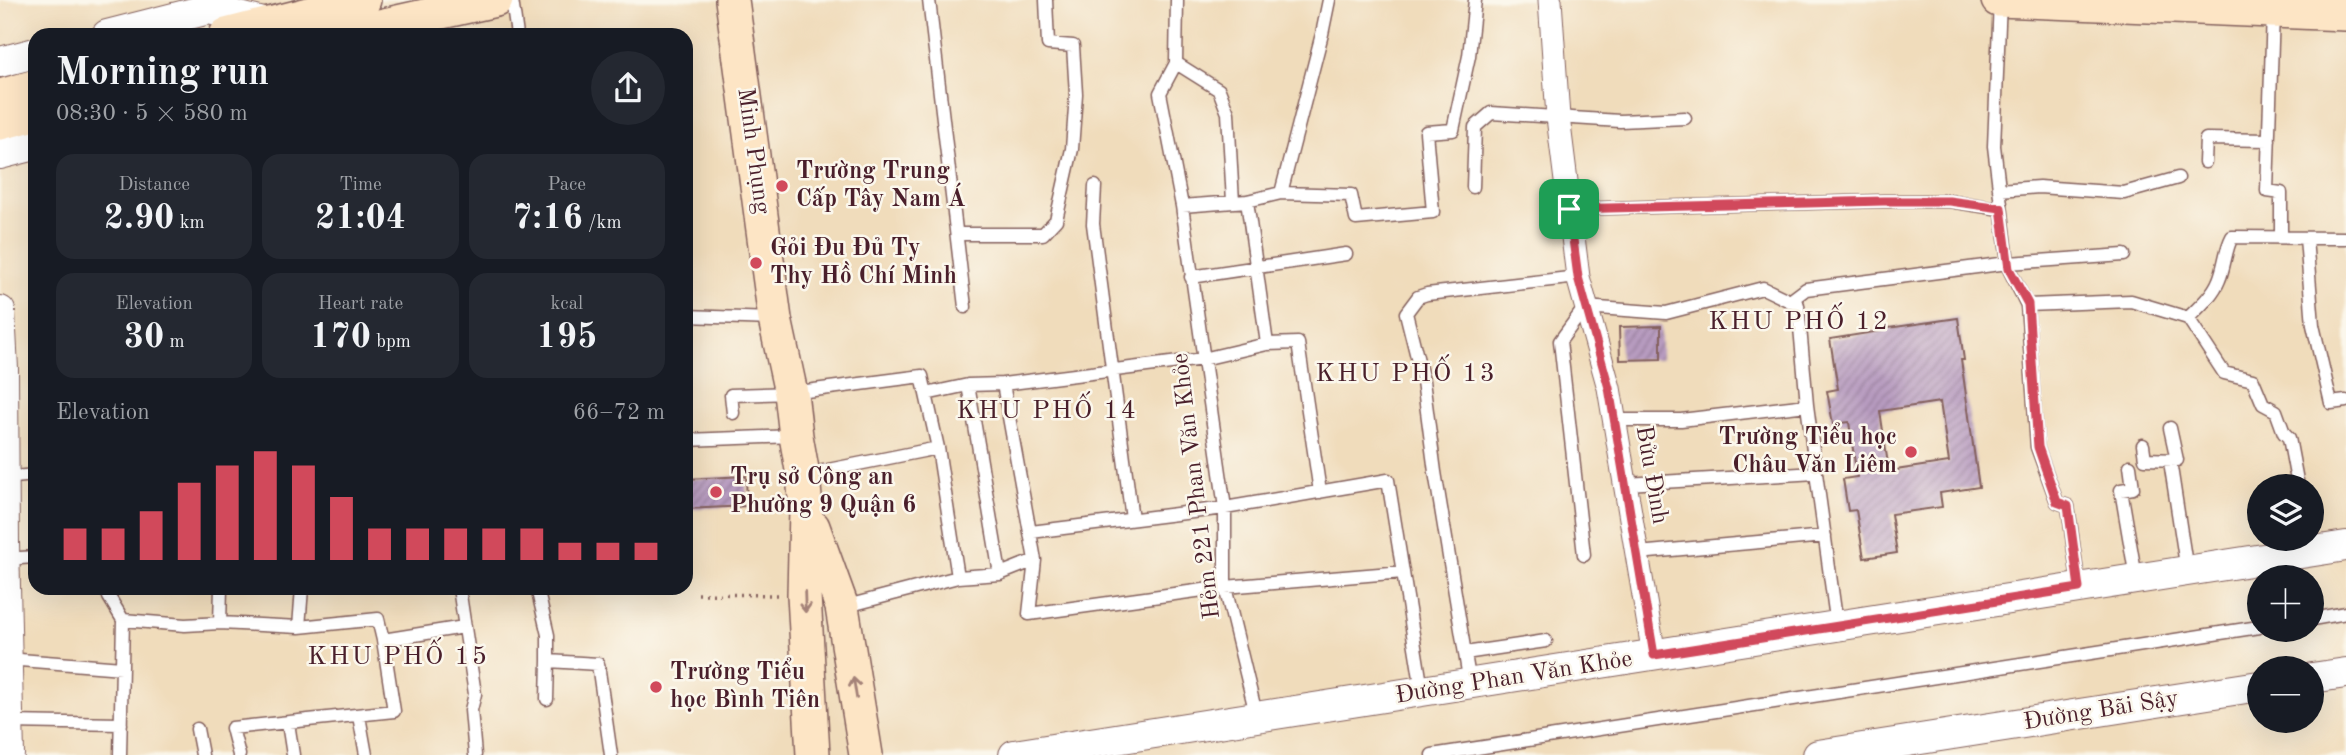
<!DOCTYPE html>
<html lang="en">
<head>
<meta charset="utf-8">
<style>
	:root { --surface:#171b24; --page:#242831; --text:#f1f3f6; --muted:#9ea1a6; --accent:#d1495b }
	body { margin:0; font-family:"Old Standard TT",serif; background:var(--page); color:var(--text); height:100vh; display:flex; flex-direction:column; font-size:26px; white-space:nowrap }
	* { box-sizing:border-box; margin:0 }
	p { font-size:23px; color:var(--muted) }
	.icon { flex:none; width:38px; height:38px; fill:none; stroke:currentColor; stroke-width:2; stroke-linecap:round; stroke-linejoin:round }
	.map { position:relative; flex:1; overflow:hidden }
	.sheet { position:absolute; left:28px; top:28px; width:665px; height:567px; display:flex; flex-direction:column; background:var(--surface); border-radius:21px; box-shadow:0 7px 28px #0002 }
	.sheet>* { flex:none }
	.tools { position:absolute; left:2247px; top:474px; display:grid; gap:14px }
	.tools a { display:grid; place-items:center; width:77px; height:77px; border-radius:50%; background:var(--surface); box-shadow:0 7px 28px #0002; font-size:35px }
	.pin { position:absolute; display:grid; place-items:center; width:60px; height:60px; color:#fff; margin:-30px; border-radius:14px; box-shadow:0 4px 10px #0006 }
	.round { display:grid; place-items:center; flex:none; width:74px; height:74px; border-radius:37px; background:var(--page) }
	.overview { display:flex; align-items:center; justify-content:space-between; height:119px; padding:0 28px }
	h1 { font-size:38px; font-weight:700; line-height:52px }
	.metrics { display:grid; grid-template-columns:repeat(3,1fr); gap:10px; height:119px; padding:7px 28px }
	.metrics div { display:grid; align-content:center; border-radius:18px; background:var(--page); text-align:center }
	.metrics b { font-size:35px; font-weight:700 }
	.metrics small { font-size:19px; font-weight:400 }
	.metrics p { font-size:19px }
	.chart { height:196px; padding:14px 28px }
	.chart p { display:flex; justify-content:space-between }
	.chart svg { width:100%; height:126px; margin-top:7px; stroke:var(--accent); stroke-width:6 }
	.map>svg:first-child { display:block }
</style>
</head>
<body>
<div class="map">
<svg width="2346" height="755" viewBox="0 0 2346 755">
	<defs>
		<pattern id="building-hatch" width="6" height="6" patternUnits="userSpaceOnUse" patternTransform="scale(1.75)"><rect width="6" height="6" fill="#b79bc0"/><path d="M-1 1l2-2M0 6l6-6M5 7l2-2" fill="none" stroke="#977e9c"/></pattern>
	</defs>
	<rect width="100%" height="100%" fill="#fbf7ec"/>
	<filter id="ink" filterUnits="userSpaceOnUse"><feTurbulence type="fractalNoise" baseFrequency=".0143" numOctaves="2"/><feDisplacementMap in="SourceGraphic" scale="14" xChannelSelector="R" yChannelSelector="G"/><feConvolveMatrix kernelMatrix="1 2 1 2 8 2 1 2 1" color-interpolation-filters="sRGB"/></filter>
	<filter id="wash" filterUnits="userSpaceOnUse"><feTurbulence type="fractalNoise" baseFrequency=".00686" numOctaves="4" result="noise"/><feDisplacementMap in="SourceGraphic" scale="28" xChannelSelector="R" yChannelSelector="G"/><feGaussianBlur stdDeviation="1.57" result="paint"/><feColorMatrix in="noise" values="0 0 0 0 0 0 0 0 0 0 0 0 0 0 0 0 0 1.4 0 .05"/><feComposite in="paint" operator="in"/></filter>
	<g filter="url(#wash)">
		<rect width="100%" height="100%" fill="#f0dcbb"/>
		<g id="blocks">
			<path fill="url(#building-hatch)" fill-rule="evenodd" d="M 1958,318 L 1964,360 L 1961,360 L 1979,487 L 1940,493 L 1942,507 L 1891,514 L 1897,553 L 1864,558 L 1856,510 L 1848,511 L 1843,479 L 1857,477 L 1849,422 L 1833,424 L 1827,391 L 1838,389 L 1830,339 L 1881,331 L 1881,329 ZM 1940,402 L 1949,462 L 1889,471 L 1880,411 Z
				M 1661,326 L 1661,359 L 1620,360 L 1619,327 Z
				M 746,476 L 747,506 L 686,509 L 686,479 Z"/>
		</g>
	</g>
	<g filter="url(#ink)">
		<use href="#blocks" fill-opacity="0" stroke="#84615d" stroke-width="2"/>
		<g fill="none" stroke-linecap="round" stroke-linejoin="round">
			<defs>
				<path id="service" d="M 512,0 L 517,35
					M 929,0 L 965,307
					M 1177,0 L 1176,63 L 1160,93 L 1182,206 L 1225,508 L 1225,587 L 1257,718
					M 2000,0 L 1994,146 L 2008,263 L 2009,269 L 2027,305 L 2037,447 L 2057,502 L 2068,506 L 2079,588
					M 2273,12 L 2267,191 L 2281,193 L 2281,237
					M 1176,63 L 1219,90 L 1228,113 L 1233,202
					M 2205,162 L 2206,139 L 2269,140
					M 1095,186 L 1093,224 L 1132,519
					M 1473,187 L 1475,127 L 1491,113 L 1620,121 L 1685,118
					M 1999,190 L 2039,187 L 2124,193 L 2178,178
					M 1281,193 L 1351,195 L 1356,219 L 1433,212 L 1426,132 L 1453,130 L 1469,56 L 1475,0
					M 1247,201 L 1267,344
					M 1182,206 L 1247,201 L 1281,193 L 1322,34 L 1329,0
					M 1569,209 L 1883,201 L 1949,201 L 2001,209
					M 957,234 L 1043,234 L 1056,220 L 1072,149 L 1076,94 L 1073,46 L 1048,44 L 1046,0
					M 2306,238 L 2313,325 L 2331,403 L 2346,401
					M 1191,277 L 1346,254
					M 1790,301 L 1806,289 L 2008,263 L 2124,255
					M 2027,305 L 2131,301 L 2188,318
					M 686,316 L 775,319
					M 2188,318 L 2224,373 L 2253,380 L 2263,404 L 2276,411 L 2284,433 L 2289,438 L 2298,486
					M 2188,318 C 2199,307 2213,295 2219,280 C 2225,266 2225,250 2232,237 L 2346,238
					M 1003,384 L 1035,560
					M 968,385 L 1000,574
					M 926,394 L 938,448 L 958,577
					M 733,413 L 731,395 L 791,393 L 922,376 L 926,394 L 968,385 L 1003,384 L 1203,359 L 1267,344 L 1298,343 L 1320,492
					M 1615,420 L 1681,420 L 1807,405 L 1816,473
					M 686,440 L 795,436
					M 2143,445 L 2145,459 L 2177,460 L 2170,428
					M 2170,461 L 2187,571
					M 2130,466 L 2133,488 L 2121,490 L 2136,578
					M 803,475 L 938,448
					M 4,478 L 35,475
					M 1626,484 L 1816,473 L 1837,626
					M 1031,532 L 1225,508 L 1388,480 L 1422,690
					M 1638,553 L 1825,536
					M 1584,555 L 1560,341 L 1585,307 L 1666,313 L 1763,288 L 1798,305 L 1807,405
					M 5,559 L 35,557
					M 108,588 L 109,597 L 123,620 L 120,755
					M 459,588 L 475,694 L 471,710 L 475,755
					M 537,588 L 548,635 L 548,661 L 598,664 L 611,755
					M 843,607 L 958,577 L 1000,574 L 1035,560 L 1029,614 L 1225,587 L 1403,572
					M 2312,619 L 2346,613
					M 123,620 L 185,625 L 220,623 L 299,627 L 378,619 L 383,640 L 464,627
					M 220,623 L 221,588
					M 299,627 L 302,588
					M 1465,653 L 1546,641
					M 7,659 L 122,668
					M 1470,684 L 1435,472 L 1423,381 L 1406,313 L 1418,297 L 1427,294 L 1578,277
					M 547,699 L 548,661
					M 359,716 L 366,755
					M 8,722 L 121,724
					M 288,723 L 293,755
					M 197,729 L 202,755
					M 239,755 L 232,728 L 394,711 L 383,640
					M 1432,755 L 2259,627"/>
				<path id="minor" d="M 1550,0 L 1558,117 L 1578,277 L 1609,388 L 1654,655"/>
				<path id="tertiary" d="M 107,35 L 209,9 L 267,24
					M 0,62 L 35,53
					M 0,154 L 35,145
					M 0,311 L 3,369 L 4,543 L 9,755
					M 2312,678 L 2346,673
					M 1014,755 L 2346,546
					M 1818,755 L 2259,686"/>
				<path id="secondary" d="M 732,0 L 775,319 L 791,393 L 796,436 L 803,475 L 806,509 L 804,595 L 813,755
					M 1998,0 L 2346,14
					M 226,35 L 364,0
					M 339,35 L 496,0
					M 0,96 L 35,86
					M 0,123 L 35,114
					M 813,527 L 842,607 L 866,755"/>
			</defs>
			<use href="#service" stroke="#84615d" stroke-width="15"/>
			<use href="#minor" stroke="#84615d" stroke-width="25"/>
			<use href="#tertiary" stroke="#84615d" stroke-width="32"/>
			<use href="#secondary" stroke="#84615d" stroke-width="36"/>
			<path stroke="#84615d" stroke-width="3.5" stroke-dasharray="2 5" stroke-linecap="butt" d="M 698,594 L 777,595"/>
			<use href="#service" stroke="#fff" stroke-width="12"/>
			<use href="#minor" stroke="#fff" stroke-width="23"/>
			<use href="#tertiary" stroke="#fff" stroke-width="30"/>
			<use href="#secondary" stroke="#fde5c5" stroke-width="33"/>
		</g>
		<defs><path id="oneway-shaft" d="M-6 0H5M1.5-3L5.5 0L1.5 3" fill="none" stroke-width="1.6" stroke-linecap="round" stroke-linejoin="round" transform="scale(1.75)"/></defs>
		<g stroke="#a48278">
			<use href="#oneway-shaft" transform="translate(805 602) rotate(88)"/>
			<use href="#oneway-shaft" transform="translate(855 688) rotate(-99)"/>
		</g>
	</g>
	<g fill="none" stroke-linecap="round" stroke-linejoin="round" filter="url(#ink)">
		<defs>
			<path id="route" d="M 1883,201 L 1949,201 L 2001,208 L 2009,269 L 2028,304 L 2038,447 L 2057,502 L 2068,506 L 2079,588 L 1654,655 L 1609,388 L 1578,277 L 1569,209 Z"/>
		</defs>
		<use href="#route" stroke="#fff" stroke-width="14"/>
		<use href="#route" stroke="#d1495b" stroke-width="9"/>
	</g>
	<g fill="#d1495b" stroke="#fbf7ec" stroke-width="2.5">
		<circle cx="782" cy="186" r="7"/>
		<circle cx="756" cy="263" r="7"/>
		<circle cx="1911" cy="452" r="7"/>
		<circle cx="716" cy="492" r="7"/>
		<circle cx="656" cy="687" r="7"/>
	</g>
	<g text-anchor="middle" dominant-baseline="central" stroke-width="5" stroke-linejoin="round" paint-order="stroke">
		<g font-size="24" fill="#4a1f2b" stroke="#fbf7ec">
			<text transform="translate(753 151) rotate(82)">Minh Phụng</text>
			<text transform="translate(1651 475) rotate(80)">Bửu Đình</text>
			<text transform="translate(1197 486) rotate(-97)">Hẻm 221 Phan Văn Khỏe</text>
			<text transform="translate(1514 678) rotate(-9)">Đường Phan Văn Khỏe</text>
			<text transform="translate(2101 711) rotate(-9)">Đường Bãi Sậy</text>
		</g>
		<g font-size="24" font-weight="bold" fill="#4a1f2b" stroke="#fbf7ec" text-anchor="start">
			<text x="796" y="172">Trường Trung<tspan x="796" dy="28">Cấp Tây Nam Á</tspan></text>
			<text x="770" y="249">Gỏi Đu Đủ Ty<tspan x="770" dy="28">Thy Hồ Chí Minh</tspan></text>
			<text x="1897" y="438" text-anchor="end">Trường Tiểu học<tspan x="1897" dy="28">Châu Văn Liêm</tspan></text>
			<text x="730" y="478">Trụ sở Công an<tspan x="730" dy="28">Phường 9 Quận 6</tspan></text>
			<text x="670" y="673">Trường Tiểu<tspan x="670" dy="28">học Bình Tiên</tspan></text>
		</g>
		<g font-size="26" letter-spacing="2" fill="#4a1f2b" stroke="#fbf7ec">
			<text x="1799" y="322">KHU PHỐ 12</text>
			<text x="1406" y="374">KHU PHỐ 13</text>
			<text x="1047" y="411">KHU PHỐ 14</text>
			<text x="398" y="657">KHU PHỐ 15</text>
		</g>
	</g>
</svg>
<div class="tools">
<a><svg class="icon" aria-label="layers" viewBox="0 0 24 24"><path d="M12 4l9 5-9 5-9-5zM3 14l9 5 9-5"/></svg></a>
<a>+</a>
<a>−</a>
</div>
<div class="pin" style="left:1569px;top:209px;background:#1e9e55"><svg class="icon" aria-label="arrive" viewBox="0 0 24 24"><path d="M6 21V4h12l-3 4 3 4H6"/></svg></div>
<section class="sheet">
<div class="overview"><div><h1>Morning run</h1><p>08:30 · 5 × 580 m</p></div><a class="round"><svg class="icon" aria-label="share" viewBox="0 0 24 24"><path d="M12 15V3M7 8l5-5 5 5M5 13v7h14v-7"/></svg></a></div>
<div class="metrics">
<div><p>Distance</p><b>2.90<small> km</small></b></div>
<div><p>Time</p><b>21:04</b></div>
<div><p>Pace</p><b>7:16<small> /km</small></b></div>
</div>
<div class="metrics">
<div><p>Elevation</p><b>30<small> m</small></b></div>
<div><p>Heart rate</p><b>170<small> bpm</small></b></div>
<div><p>kcal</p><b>195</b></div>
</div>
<div class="chart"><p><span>Elevation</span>66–72 m</p>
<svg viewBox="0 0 160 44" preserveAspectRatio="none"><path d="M5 44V33M15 44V33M25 44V27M35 44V17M45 44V11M55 44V6M65 44V11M75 44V22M85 44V33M95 44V33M105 44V33M115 44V33M125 44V33M135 44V38M145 44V38M155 44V38"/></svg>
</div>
</section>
</div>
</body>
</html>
